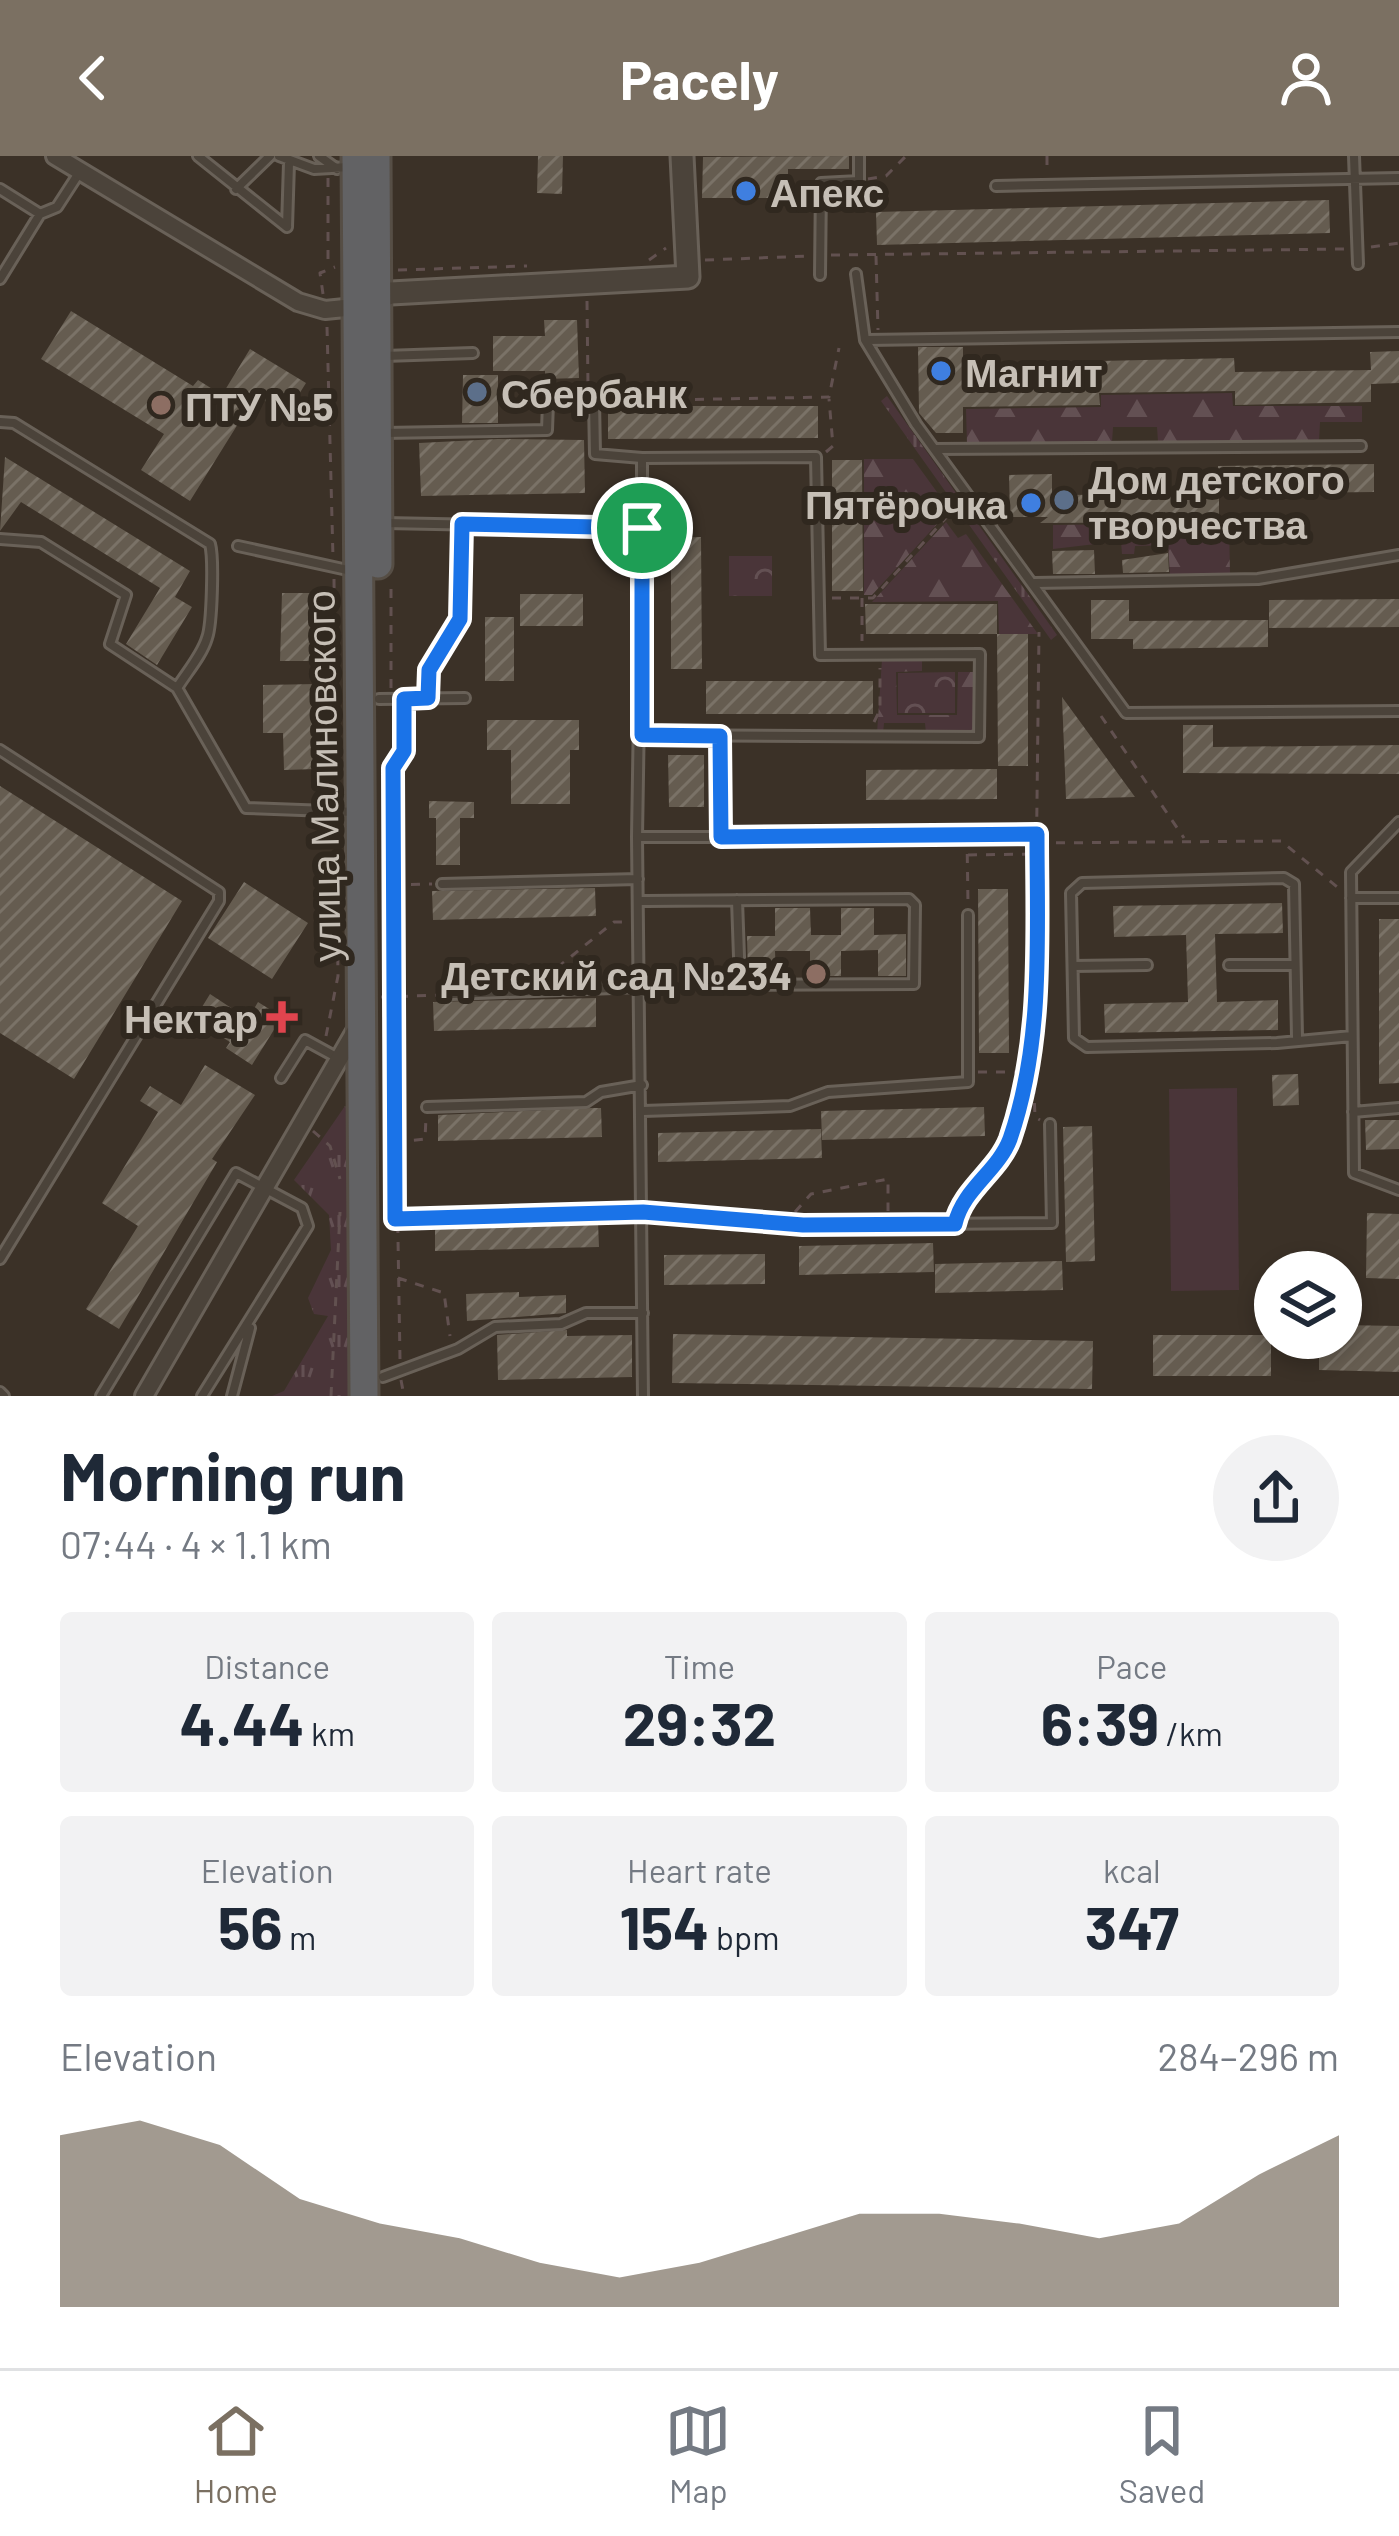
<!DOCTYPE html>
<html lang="en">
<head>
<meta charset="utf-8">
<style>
	:root { --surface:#fff; --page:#f2f2f3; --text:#1f2937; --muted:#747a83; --line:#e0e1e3; --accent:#7b7062 }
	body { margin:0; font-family:Barlow,sans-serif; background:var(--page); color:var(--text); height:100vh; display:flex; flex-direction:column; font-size:45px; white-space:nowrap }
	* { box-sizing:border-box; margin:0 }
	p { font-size:39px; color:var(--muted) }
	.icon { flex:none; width:66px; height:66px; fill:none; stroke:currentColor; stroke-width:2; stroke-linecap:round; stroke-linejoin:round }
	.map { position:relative; height:1240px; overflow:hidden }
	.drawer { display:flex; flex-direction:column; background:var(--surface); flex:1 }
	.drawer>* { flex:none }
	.fabs { position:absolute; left:1254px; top:1095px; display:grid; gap:24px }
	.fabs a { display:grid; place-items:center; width:108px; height:108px; border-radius:50%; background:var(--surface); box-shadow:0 6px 18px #0003; font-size:60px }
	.pin { position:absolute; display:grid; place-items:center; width:102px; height:102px; color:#fff; margin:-51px; border:6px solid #fff; border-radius:50%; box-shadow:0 3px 12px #0007 }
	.round { display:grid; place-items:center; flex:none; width:126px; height:126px; border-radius:63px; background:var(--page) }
	.summary { display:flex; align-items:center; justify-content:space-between; height:204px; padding:0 60px }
	h1 { font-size:66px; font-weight:700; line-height:90px }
	.figures { display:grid; grid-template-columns:repeat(3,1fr); gap:18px; height:204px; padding:12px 60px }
	.figures div { display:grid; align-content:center; border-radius:12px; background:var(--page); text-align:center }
	.figures b { font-size:60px; font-weight:700 }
	.figures small { font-size:33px; font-weight:400 }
	.figures p { font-size:33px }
	.chart { height:336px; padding:24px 60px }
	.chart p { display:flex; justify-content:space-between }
	.chart svg { width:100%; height:216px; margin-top:12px; fill:var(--accent); opacity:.7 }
	header { display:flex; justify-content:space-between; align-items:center; height:156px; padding:0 60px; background:var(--accent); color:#fff; font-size:54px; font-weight:700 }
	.dock { display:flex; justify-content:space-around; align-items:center; height:168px; border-top:3px solid var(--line); background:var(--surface); font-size:33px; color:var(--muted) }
	.dock a { display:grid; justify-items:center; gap:6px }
	.dock .active { color:var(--accent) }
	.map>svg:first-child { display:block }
</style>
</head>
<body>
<header><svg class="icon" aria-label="back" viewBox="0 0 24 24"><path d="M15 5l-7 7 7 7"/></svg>Pacely<svg class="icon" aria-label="person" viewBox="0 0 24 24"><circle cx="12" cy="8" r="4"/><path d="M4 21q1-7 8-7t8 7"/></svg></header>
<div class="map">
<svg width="1399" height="1240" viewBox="0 0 1399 1240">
	<defs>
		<pattern id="grass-tufts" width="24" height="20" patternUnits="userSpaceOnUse" patternTransform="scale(3)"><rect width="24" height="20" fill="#4a3539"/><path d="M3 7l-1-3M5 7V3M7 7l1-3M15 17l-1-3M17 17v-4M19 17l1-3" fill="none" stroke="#635053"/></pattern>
		<pattern id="forest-firs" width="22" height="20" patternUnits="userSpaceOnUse" patternTransform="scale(3)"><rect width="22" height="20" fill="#4a3539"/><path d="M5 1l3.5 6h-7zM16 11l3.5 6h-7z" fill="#635053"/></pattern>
		<pattern id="park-crowns" width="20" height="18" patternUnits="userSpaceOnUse" patternTransform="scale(3)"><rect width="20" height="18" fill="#4a3539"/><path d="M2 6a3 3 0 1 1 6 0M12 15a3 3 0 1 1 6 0" fill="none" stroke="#635053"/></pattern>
		<pattern id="building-hatch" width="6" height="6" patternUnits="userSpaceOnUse" patternTransform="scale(3)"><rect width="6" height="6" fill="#655c50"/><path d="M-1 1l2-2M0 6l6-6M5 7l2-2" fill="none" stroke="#7a7267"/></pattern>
	</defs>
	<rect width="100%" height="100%" fill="#3b3127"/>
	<path fill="url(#grass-tufts)" d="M 887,240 L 1057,479 L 1051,484 L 881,245 Z
		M 345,950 L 353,962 L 351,1240 L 272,1240 L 284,1235 L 328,1160 L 314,1158 L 308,1142 L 331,1094 L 329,1059 L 294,1024 Z"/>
	<path fill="url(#forest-firs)" d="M 1232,237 L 1233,250 L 1362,250 L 1362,266 L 1320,266 L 1319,285 L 1158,285 L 1157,271 L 1113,271 L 1112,286 L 967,288 L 966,253 L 1101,251 L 1101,239 Z
		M 864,303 L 913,303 L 950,354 L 872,439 L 864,439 Z
		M 946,366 L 958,382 L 966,378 L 1038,478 L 999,478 L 998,445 L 872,446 Z
		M 1229,367 L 1230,418 L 1170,420 L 1168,389 L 1135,390 L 1134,398 L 1122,398 L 1121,385 L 1053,393 L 1053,369 Z
		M 882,504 L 922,504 L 922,515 L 896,516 L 897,559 L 957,559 L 958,516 L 976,516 L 976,577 L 926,577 L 925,567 L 884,567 L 883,577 L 877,577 Z"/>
	<path fill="url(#park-crowns)" d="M 729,400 L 772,400 L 772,440 L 729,440 Z
		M 955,516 L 955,557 L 898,557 L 898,517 Z"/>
	<path fill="#4a3539" d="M 1237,932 L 1239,1134 L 1171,1135 L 1169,933 Z"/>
	<path fill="url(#building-hatch)" d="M 538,0 L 563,0 L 562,38 L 537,37 Z
		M 849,0 L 849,13 L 788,13 L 788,42 L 702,42 L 703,1 Z
		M 1329,44 L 1330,77 L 877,89 L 876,56 Z
		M 71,155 L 193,230 L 198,224 L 222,239 L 250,193 L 306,227 L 286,259 L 256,239 L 190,345 L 141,314 L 164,278 L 41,203 Z
		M 544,164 L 577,164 L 579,222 L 545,223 L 545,215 L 493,215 L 493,180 L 545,180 Z
		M 918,191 L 963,191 L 963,219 L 1099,216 L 1099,205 L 1234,202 L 1235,216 L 1371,214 L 1370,196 L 1399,195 L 1399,227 L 1371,228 L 1371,246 L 1235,249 L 1235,235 L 1099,237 L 1100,249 L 963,251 L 963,277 L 936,277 L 919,257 Z
		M 463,219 L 498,219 L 498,267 L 462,267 Z
		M 608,250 L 818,250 L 818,282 L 608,283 Z
		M 498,283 L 584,284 L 585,337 L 421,340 L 419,287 Z
		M 5,301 L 190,415 L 175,441 L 192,451 L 157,509 L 126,488 L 160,432 L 21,346 L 0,375 Z
		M 832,304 L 862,304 L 863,435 L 832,435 Z
		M 1374,308 L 1374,336 L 1219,338 L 1218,310 Z
		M 1052,318 L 1052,339 L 1219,338 L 1219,366 L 1040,367 L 1048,361 L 1010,361 L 1009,319 Z
		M 701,381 L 702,513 L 671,513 L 671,382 Z
		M 1094,394 L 1095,418 L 1053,418 L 1052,395 Z
		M 1168,397 L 1169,416 L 1123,417 L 1122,404 Z
		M 282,437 L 315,437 L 315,505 L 280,505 Z
		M 520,438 L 583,438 L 583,470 L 520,470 Z
		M 1399,443 L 1399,471 L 1269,472 L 1269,444 Z
		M 1091,444 L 1129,444 L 1129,465 L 1268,464 L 1268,491 L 1133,493 L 1133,483 L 1091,483 Z
		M 865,448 L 997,448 L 997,478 L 866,478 Z
		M 485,461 L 514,461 L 514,525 L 485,525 Z
		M 997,478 L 1028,478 L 1028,610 L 998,610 Z
		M 706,525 L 873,525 L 873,558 L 706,558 Z
		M 316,528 L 317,613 L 284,614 L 283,577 L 263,577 L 263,529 Z
		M 1062,541 L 1135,641 L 1066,643 Z
		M 487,564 L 579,564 L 579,594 L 570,594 L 570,648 L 511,648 L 511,594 L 487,594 Z
		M 1183,569 L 1213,569 L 1213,591 L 1399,589 L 1399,618 L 1183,617 Z
		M 668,599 L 704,599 L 704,651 L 669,651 Z
		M 997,613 L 997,643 L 866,644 L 866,614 Z
		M 0,630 L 182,745 L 74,923 L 0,877 Z
		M 429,645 L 474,646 L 474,662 L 460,662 L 460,709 L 436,709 L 436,662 L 429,662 Z
		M 244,726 L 308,767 L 272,823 L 208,782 Z
		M 595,732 L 596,760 L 433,764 L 432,735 Z
		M 978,733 L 1008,733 L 1009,897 L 979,897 Z
		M 1282,747 L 1283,777 L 1215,778 L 1217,846 L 1278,844 L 1278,874 L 1105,877 L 1104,848 L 1188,846 L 1186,779 L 1114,781 L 1113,750 Z
		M 775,752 L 810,752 L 811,779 L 841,779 L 841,752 L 874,752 L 874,779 L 906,778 L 906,820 L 878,820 L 878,794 L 841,795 L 841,820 L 810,820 L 810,795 L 775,795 L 776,821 L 748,821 L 747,780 L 775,780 Z
		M 1379,763 L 1399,763 L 1399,927 L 1379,928 Z
		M 210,838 L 248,863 L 258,846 L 282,861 L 252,909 L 226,892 L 230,886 L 194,864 Z
		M 596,842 L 596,871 L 434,875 L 433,846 Z
		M 205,909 L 255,939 L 212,1003 L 217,1006 L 119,1173 L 86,1153 L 138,1070 L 102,1047 L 158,956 L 140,945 L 150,930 L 181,949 Z
		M 1298,918 L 1299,949 L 1273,950 L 1272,919 Z
		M 984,951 L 985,980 L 822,984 L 821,955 Z
		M 592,952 L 601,952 L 602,981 L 438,985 L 438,959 Z
		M 1365,964 L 1399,964 L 1399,993 L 1366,994 Z
		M 1092,970 L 1095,1105 L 1066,1106 L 1063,971 Z
		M 821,973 L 822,1002 L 658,1006 L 658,977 Z
		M 1367,1057 L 1399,1058 L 1399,1123 L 1366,1122 Z
		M 598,1066 L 599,1091 L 435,1095 L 435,1070 Z
		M 933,1087 L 934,1116 L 799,1119 L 799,1090 Z
		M 765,1098 L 765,1128 L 664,1129 L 664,1099 Z
		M 1062,1105 L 1063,1134 L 935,1137 L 935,1108 Z
		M 519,1136 L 519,1141 L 566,1139 L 566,1157 L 467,1165 L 466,1138 Z
		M 1341,1169 L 1399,1170 L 1399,1216 L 1319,1214 L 1319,1182 L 1341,1182 Z
		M 567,1174 L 567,1180 L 632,1179 L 632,1221 L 498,1224 L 497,1179 Z
		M 673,1178 L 1093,1185 L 1092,1233 L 672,1227 Z
		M 1153,1179 L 1271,1179 L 1271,1220 L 1153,1220 Z"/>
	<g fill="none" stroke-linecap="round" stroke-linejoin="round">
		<defs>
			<path id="service" d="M 198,0 L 287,71
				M 279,0 L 314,13 L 349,11
				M 319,0 L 337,13
				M 1354,0 L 1358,108
				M 996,30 L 1399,22
				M 0,33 L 40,58 L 57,51 L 79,17
				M 236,33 L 270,0
				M 287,71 L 289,7
				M 856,118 L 865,184 L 916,268 L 1126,557 L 1399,555
				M 820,119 L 821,27 L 859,25 L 859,0
				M 0,123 L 40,58
				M 867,184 L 1399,176
				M 384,200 L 473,197
				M 0,266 L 14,267 L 210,388 C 214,402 212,469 207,482 C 202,499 187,516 177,532
				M 384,277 L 547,274 L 548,246 L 594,245 L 595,298 L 642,302
				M 935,293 L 1361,290
				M 385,367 L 642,372 L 637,681 L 643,1240
				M 642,372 L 642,302 L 816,301 L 820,499 L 980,498 L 979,581 L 642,579
				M 0,383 L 41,386 L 126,439 L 110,488 L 177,532 L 246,652 L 355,656
				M 238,390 L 352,415
				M 1035,427 L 1258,423 L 1399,399
				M 379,543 L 465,542
				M 0,594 L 219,736 L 219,745 L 0,1103
				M 1399,666 L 1351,716 L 1354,1017 L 1399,1034
				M 637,681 L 721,681 L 720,580
				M 442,728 L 638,723
				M 1351,742 L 1399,742
				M 638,745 L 647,745 L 909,743 L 915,749 L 914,828 L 740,829 L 737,744
				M 1229,809 L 1295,809
				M 1073,810 L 1147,809
				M 453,838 L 640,831
				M 1297,881 L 1294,728 L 1284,722 L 1082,727 L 1071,737 L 1074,882 L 1087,891 L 1277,887 L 1352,880
				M 281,922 L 305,884 L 338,902
				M 427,951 L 586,946 L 601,936 L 642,929
				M 643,955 L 790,950 L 828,936 L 968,926 L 968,759
				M 1353,956 L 1399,952
				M 434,1062 L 643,1056 L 803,1069 L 1052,1067 L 1050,968
				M 383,1221 L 458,1193 L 495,1171 L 561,1168 L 586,1157 L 643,1157
				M 0,1236 L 4,1240
				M 101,1240 L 236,1017 L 302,1052 L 308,1070 L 202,1240
				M 232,1240 L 250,1172"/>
			<path id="minor" d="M 55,0 L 298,146 L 325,154 L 355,151
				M 144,1240 L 357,872"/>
			<path id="tertiary" d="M 367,145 L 391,137 L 688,121 L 682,0"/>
			<path id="trunk" d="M 356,0 L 364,1240
				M 376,0 L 378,408"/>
		</defs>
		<use href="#service" stroke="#696158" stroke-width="14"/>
		<use href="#minor" stroke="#696158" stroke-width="22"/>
		<use href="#tertiary" stroke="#696158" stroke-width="27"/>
		<use href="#trunk" stroke="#564e45" stroke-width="33"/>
		<path stroke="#625150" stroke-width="3" stroke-dasharray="9 9" stroke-linecap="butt" d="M 1047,0 L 1047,15
			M 328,22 L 328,109
			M 868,23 L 886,20 L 906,0
			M 1371,91 L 1399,87
			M 831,99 L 1344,93
			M 876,100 L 878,174
			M 649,104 L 666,92
			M 705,104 L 810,100
			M 398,114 L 527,110
			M 323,138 L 320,117 L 335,111
			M 587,145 L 588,231
			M 327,171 L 333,402
			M 605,245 L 829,241 L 839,192
			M 826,296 L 833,290 L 829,243
			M 334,423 L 336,642
			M 832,442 L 873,442 L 954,353
			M 862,442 L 862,485
			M 429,529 L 429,514 L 460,463 L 462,379
			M 391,532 L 391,428
			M 1101,560 L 1184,682
			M 874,566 L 880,554 L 880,512
			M 967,680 L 968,749
			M 733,681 L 1035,678
			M 1038,687 L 1281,685 L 1341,734
			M 968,699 L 1035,698
			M 393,729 L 432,728
			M 543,823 L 614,766 L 627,766
			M 381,841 L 443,839
			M 326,880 L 338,820 L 336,669
			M 1033,911 L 1035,961 L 1040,964
			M 978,916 L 1018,916 L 1033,899
			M 313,975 L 330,990 L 340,1023
			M 396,986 L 425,983 L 426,962
			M 958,1054 L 1008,990 L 1034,898 L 1039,476
			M 795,1056 L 811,1038 L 888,1023 L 888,1055
			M 397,1063 L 423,1062
			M 398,1122 L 444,1137 L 450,1180
			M 400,1203 L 391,662 C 392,624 403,593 403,555
			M 401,1224 L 404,1240
			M 331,1240 L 340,1056"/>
		<use href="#service" stroke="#4b433a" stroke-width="8"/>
		<use href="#minor" stroke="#4b433a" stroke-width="16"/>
		<use href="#tertiary" stroke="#4b433a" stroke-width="21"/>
		<use href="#trunk" stroke="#626264" stroke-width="27"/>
	</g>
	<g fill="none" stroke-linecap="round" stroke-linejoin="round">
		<defs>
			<path id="route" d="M 462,368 L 642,372 L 642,579 L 720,580 L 721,681 L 1037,678 C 1037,781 1044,884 1010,983 C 998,1015 963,1033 955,1068 L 803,1069 L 643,1056 L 395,1063 L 393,612 L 404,595 L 404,543 L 428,542 L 429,514 L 460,463 Z"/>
		</defs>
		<use href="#route" stroke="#fff" stroke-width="24"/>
		<use href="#route" stroke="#1a73e8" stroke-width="15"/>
	</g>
	<g fill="#3f7fe0" stroke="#30281f" stroke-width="4.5">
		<circle cx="746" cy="35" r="12"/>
		<circle cx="941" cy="215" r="12"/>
		<circle cx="1031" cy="347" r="12"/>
	</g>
	<g fill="#5c6f8a" stroke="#30281f" stroke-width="4.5">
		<circle cx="477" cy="236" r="12"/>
		<circle cx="1064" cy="344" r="12"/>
	</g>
	<g fill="#8d6e63" stroke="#30281f" stroke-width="4.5">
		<circle cx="161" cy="249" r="12"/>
		<circle cx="816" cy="818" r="12"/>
	</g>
	<path fill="#e0444e" stroke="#30281f" stroke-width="4.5" d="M276 843h12v12h12v12h-12v12h-12v-12h-12v-12h12z"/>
	<g text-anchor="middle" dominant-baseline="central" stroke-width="12" stroke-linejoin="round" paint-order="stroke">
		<g font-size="39" font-weight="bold" fill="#c6bfb6" stroke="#30281f" text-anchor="start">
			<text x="770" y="35">Апекс</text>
			<text x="965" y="215">Магнит</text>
			<text x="501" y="236">Сбербанк</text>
			<text x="185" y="249">ПТУ №5</text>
			<text x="1088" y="322">Дом детского<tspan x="1088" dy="45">творчества</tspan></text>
			<text x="1007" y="347" text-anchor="end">Пятёрочка</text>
			<text x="792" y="818" text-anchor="end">Детский сад №234</text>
			<text x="258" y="861" text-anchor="end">Нектар</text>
		</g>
		<g font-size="39" fill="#c6bfb6" stroke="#30281f">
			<text transform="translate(322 620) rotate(-91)">улица Малиновского</text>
		</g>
	</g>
</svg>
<div class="fabs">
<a><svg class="icon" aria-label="layers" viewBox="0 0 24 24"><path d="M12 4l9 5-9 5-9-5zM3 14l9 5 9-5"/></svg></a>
</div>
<div class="pin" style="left:642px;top:372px;background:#1e9e55"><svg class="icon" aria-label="arrive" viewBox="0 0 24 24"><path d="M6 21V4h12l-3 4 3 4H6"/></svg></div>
</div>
<section class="drawer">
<div class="summary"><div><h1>Morning run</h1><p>07:44 · 4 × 1.1 km</p></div><a class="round"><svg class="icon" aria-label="share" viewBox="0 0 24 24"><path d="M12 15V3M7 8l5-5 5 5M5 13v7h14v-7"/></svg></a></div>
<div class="figures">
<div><p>Distance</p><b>4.44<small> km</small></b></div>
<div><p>Time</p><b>29:32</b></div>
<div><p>Pace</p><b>6:39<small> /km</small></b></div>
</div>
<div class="figures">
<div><p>Elevation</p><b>56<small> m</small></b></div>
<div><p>Heart rate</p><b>154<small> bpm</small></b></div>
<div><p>kcal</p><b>347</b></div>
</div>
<div class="chart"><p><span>Elevation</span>284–296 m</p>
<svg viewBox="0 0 160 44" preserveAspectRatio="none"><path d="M0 44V9L10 6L20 11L30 22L40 27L50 30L60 35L70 38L80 35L90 30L100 25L110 25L120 27L130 30L140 27L150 17L160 9V44z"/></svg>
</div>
</section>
<nav class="dock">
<a class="active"><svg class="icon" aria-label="home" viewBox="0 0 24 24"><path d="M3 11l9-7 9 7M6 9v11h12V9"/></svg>Home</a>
<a><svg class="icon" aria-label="map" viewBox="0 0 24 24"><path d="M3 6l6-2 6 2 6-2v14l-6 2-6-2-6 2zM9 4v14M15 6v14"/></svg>Map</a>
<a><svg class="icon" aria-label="saved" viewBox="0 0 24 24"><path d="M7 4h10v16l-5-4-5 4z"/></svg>Saved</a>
</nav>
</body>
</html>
